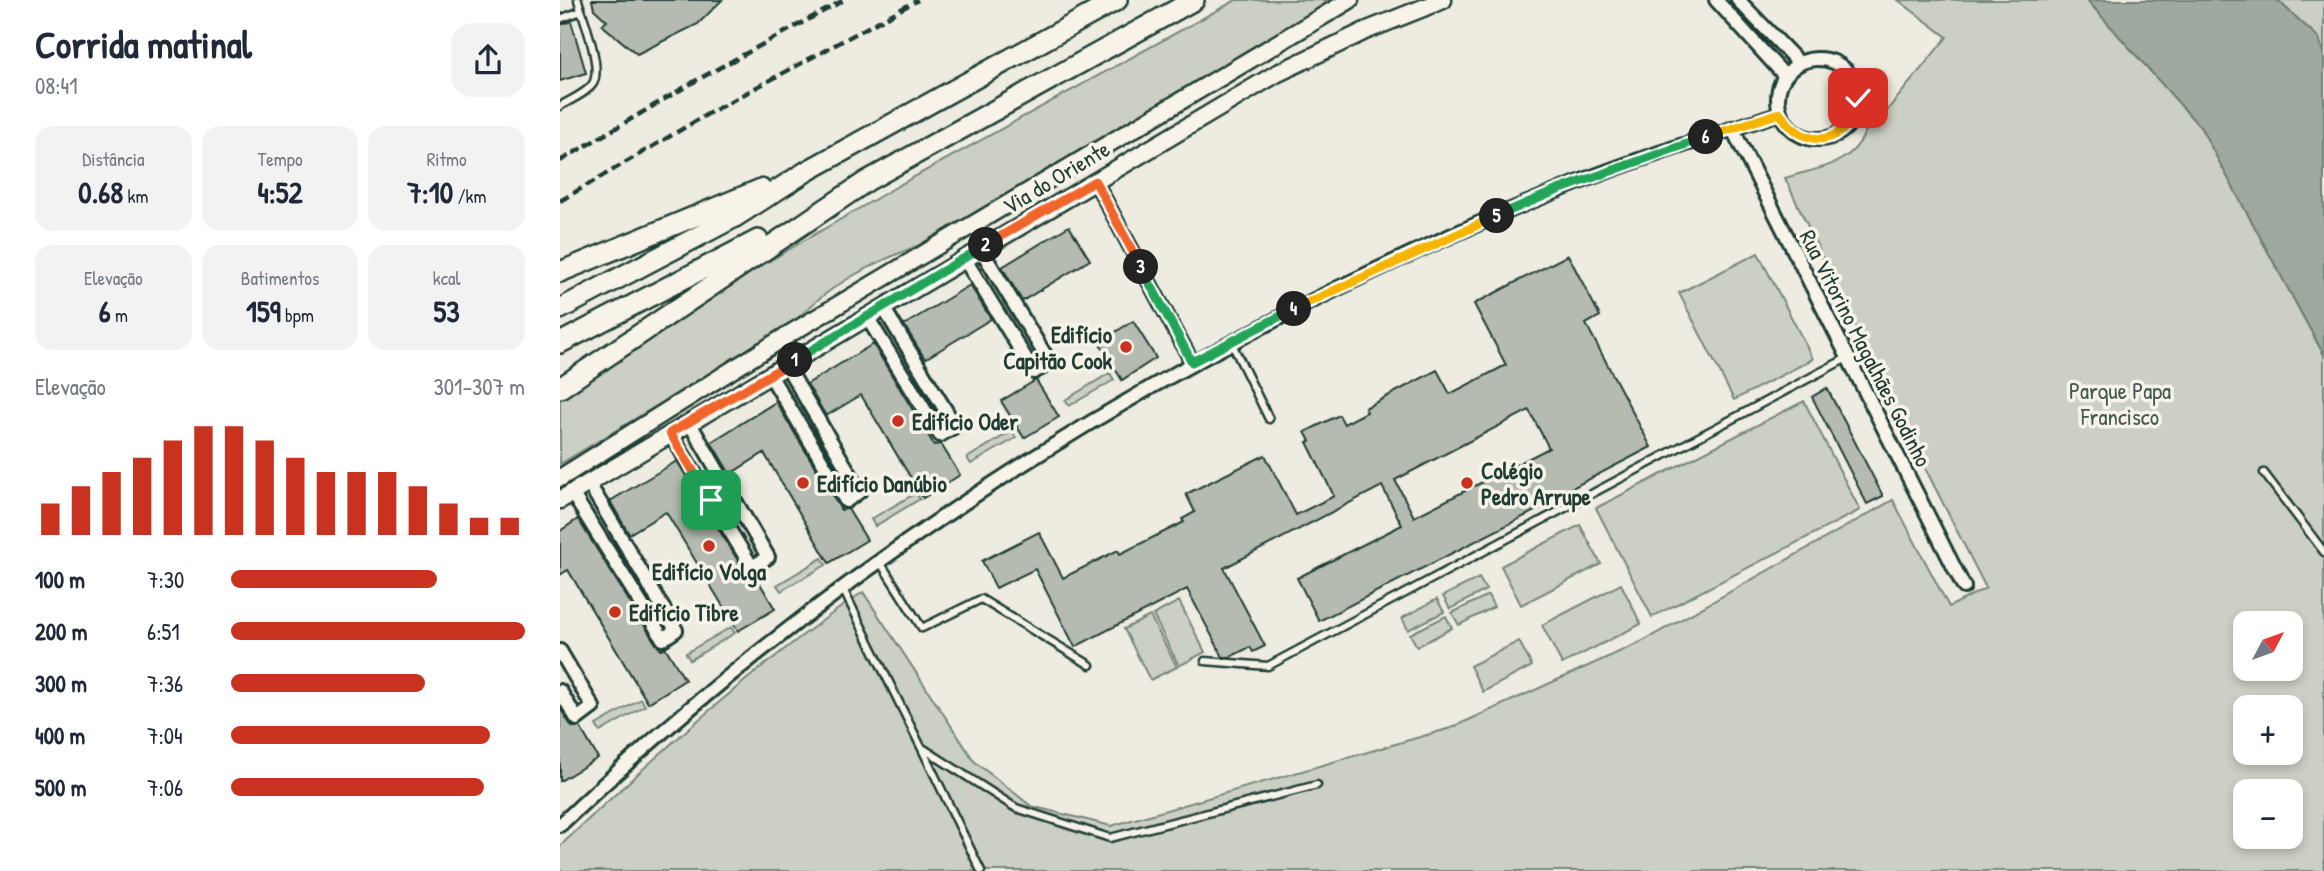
<!DOCTYPE html>
<html lang="pt">
<head>
<meta charset="utf-8">
<style>
	:root { --surface:#fff; --page:#f2f2f3; --text:#1f2937; --muted:#747a83; --accent:#c8321e }
	body { margin:0; font-family:"Patrick Hand",sans-serif; background:var(--page); color:var(--text); height:100vh; display:flex; flex-direction:column; font-size:26px; white-space:nowrap }
	* { box-sizing:border-box; margin:0 }
	p { font-size:23px; color:var(--muted) }
	.icon { flex:none; width:38px; height:38px; fill:none; stroke:currentColor; stroke-width:2; stroke-linecap:round; stroke-linejoin:round }
	.map { position:relative; flex:1; overflow:hidden }
	.panel { display:flex; flex-direction:column; background:var(--surface); width:560px }
	.panel>* { flex:none }
	.needle { width:46px; rotate:49deg }
	.controls { position:absolute; left:1673px; top:611px; display:grid; gap:14px }
	.controls a { display:grid; place-items:center; width:70px; height:70px; border-radius:14px; background:var(--surface); box-shadow:0 4px 10px #0003; font-size:35px }
	.pin { position:absolute; display:grid; place-items:center; width:60px; height:60px; color:#fff; margin:-30px; border-radius:14px; box-shadow:0 4px 10px #0006 }
	.km { position:absolute; width:35px; height:35px; margin:-18px; border-radius:50%; background:#222; color:#fff; font-size:19px; line-height:35px; text-align:center }
	.round { display:grid; place-items:center; flex:none; width:74px; height:74px; border-radius:21px; background:var(--page) }
	.headline { display:flex; align-items:center; justify-content:space-between; height:119px; padding:0 35px }
	h1 { font-size:38px; font-weight:700; line-height:52px }
	.figures { display:grid; grid-template-columns:repeat(3,1fr); gap:10px; height:119px; padding:7px 35px }
	.figures div { display:grid; align-content:center; border-radius:18px; background:var(--page); text-align:center }
	.figures b { font-size:30px; font-weight:700 }
	.figures small { font-size:19px; font-weight:400 }
	.figures p { font-size:19px }
	.chart { height:196px; padding:14px 35px }
	.chart p { display:flex; justify-content:space-between }
	.chart svg { width:100%; height:126px; margin-top:7px; stroke:var(--accent); stroke-width:6 }
	ul { padding:0 35px; list-style:none; font-size:23px }
	li { display:grid; grid-template-columns:112px 84px 1fr; align-items:center; height:52px }
	li i { height:18px; border-radius:9px; background:var(--accent) }
	main { display:flex; flex:1; min-height:0 }
	.map>svg:first-child { display:block }
</style>
</head>
<body>
<main>
<section class="panel">
<div class="headline"><div><h1>Corrida matinal</h1><p>08:41</p></div><a class="round"><svg class="icon" aria-label="share" viewBox="0 0 24 24"><path d="M12 15V3M7 8l5-5 5 5M5 13v7h14v-7"/></svg></a></div>
<div class="figures">
<div><p>Distância</p><b>0.68<small> km</small></b></div>
<div><p>Tempo</p><b>4:52</b></div>
<div><p>Ritmo</p><b>7:10<small> /km</small></b></div>
</div>
<div class="figures">
<div><p>Elevação</p><b>6<small> m</small></b></div>
<div><p>Batimentos</p><b>159<small> bpm</small></b></div>
<div><p>kcal</p><b>53</b></div>
</div>
<div class="chart"><p><span>Elevação</span>301–307 m</p>
<svg viewBox="0 0 160 44" preserveAspectRatio="none"><path d="M5 44V33M15 44V27M25 44V22M35 44V17M45 44V11M55 44V6M65 44V6M75 44V11M85 44V17M95 44V22M105 44V22M115 44V22M125 44V27M135 44V33M145 44V38M155 44V38"/></svg>
</div>
<ul>
<li><b>100 m</b>7:30<i style="width:70%"></i></li>
<li><b>200 m</b>6:51<i style="width:100%"></i></li>
<li><b>300 m</b>7:36<i style="width:66%"></i></li>
<li><b>400 m</b>7:04<i style="width:88%"></i></li>
<li><b>500 m</b>7:06<i style="width:86%"></i></li>
</ul>
</section>
<div class="map">
<svg width="1764" height="871" viewBox="0 0 1764 871">
	<rect width="100%" height="100%" fill="#eeece1"/>
	<filter id="ink" filterUnits="userSpaceOnUse"><feTurbulence type="fractalNoise" baseFrequency=".0143" numOctaves="2"/><feDisplacementMap in="SourceGraphic" scale="14" xChannelSelector="R" yChannelSelector="G"/><feConvolveMatrix kernelMatrix="1 2 1 2 8 2 1 2 1" color-interpolation-filters="sRGB"/></filter>
	<g filter="url(#ink)">
		<path fill="#cccfc4" stroke="#76867c" stroke-width="2" fill-rule="evenodd" d="M 676,0 L 778,0 L 357,246 C 308,265 267,286 231,325 L 0,464 L 0,400 L 192,271 L 341,184 Z
			M 1338,0 L 1527,0 L 1641,128 L 1764,355 L 1764,871 L 0,871 L 0,846 C 92,759 198,663 303,592 L 415,762 L 471,806 L 551,826 L 891,728 L 1081,642 L 1333,500 L 1389,607 L 1426,588 L 1323,385 L 1225,178 C 1264,166 1299,165 1309,119 L 1325,113 L 1387,37 ZM 1685,623 L 1731,623 L 1731,668 L 1685,668 ZM 1685,707 L 1731,707 L 1731,752 L 1685,752 ZM 1685,791 L 1731,791 L 1731,836 L 1685,836 Z
			M 1717,0 L 1764,0 L 1764,57 L 1759,38 Z
			M 1198,253 L 1253,359 L 1174,400 L 1119,293 Z
			M 550,373 L 554,380 L 509,406 L 505,400 Z
			M 1244,401 L 1300,510 L 1092,617 L 1036,508 Z
			M 452,431 L 456,438 L 411,464 L 407,458 Z
			M 356,493 L 360,499 L 315,526 L 311,519 Z
			M 1020,525 L 1041,564 L 961,605 L 941,566 Z
			M 262,558 L 266,565 L 221,591 L 217,585 Z
			M 919,578 L 926,590 L 890,609 L 883,596 Z
			M 1061,584 L 1081,624 L 1002,664 L 982,625 Z
			M 928,595 L 934,607 L 899,625 L 892,613 Z
			M 877,599 L 884,612 L 848,630 L 842,618 Z
			M 619,601 L 645,652 L 619,666 L 593,615 Z
			M 590,616 L 617,667 L 590,680 L 564,629 Z
			M 886,616 L 892,628 L 857,647 L 850,634 Z
			M 171,627 L 175,633 L 130,660 L 126,653 Z
			M 959,641 L 972,666 L 923,692 L 910,666 Z
			M 81,699 L 85,706 L 40,732 L 36,725 Z"/>
		<path fill="#9fa99f" stroke="#6c7e74" stroke-width="2" d="M 1527,0 L 1717,0 L 1759,38 L 1764,57 L 1764,355 L 1641,128 Z"/>
		<path fill="#b5bbb0" stroke="#1f3d34" stroke-width="2" fill-rule="evenodd" d="M 32,0 L 162,0 L 138,24 L 77,54 L 42,25 L 47,21 L 34,9 Z
			M 11,21 L 26,73 L 0,81 L 0,25 Z
			M 509,226 L 530,260 L 462,301 L 442,267 Z
			M 1008,255 L 1040,316 L 1026,324 L 1091,447 L 1010,489 L 1012,492 L 759,621 L 737,578 L 842,525 L 822,486 L 664,568 L 705,646 L 693,652 L 690,647 L 670,657 L 663,657 L 627,589 L 515,647 L 475,569 L 436,588 L 422,561 L 479,532 L 503,578 L 558,550 L 560,554 L 624,522 L 622,519 L 635,512 L 626,494 L 705,455 L 736,515 L 774,496 L 747,442 L 750,441 L 745,432 L 779,415 L 784,424 L 807,412 L 805,408 L 877,370 L 890,394 L 946,365 L 914,304 ZM 969,410 L 989,448 L 854,517 L 835,480 Z
			M 410,285 L 431,319 L 365,359 L 344,325 Z
			M 573,321 L 596,358 L 562,380 L 539,342 Z
			M 313,344 L 374,445 L 381,444 L 400,475 L 363,498 L 301,395 L 266,416 L 247,384 Z
			M 476,380 L 499,417 L 464,438 L 441,401 Z
			M 1267,388 L 1323,496 L 1307,504 L 1252,397 Z
			M 216,402 L 281,510 L 288,509 L 307,540 L 269,563 L 204,453 L 170,474 L 151,442 Z
			M 117,461 L 185,572 L 190,578 L 195,575 L 215,609 L 178,631 L 106,512 L 69,534 L 50,501 Z
			M 18,519 L 96,644 L 101,650 L 105,647 L 125,680 L 88,703 L 8,570 L 0,575 L 0,531 Z
			M 0,708 L 12,727 L 20,727 L 38,758 L 0,781 Z"/>
		<g fill="none" stroke-linecap="round" stroke-linejoin="round">
			<defs>
				<path id="service" d="M 0,19 L 21,11
					M 0,106 C 10,100 25,94 32,85 C 44,70 23,18 18,0
					M 672,344 L 709,419
					M 1704,473 L 1764,552
					M 320,562 L 362,628 L 421,599 L 530,665
					M 283,589 L 361,747 L 456,808 L 550,838 L 757,785
					M 645,661 L 708,666 L 1287,358
					M 362,749 L 421,871"/>
				<path id="minor" d="M 1156,0 L 1225,76
					M 1178,0 L 1239,63
					M1218 99a40 40 0 1 1 80 0a40 40 0 1 1-80 0Z
					M 1172,128 L 1404,587
					M 535,181 L 632,362
					M 404,258 L 474,372 L 490,363 L 420,248
					M 307,317 L 380,435 L 395,426 L 323,307
					M 210,375 L 286,501 L 300,491 L 226,365
					M 110,433 L 192,567 L 208,557 L 129,422
					M 12,493 L 103,639 L 116,630 L 28,482
					M 0,651 L 33,707 L 17,719 L 0,691
					M 0,825 C 288,551 629,339 997,191 C 1070,161 1145,138 1220,113"/>
				<path id="tertiary" d="M 0,478 L 231,333 L 790,0
					M 0,500 L 716,74 L 805,31 L 883,0"/>
				<path id="trunk" d="M 0,272 L 201,189
					M 0,309 L 175,217 L 247,171 L 557,0
					M 0,343 L 198,240
					M 0,388 L 307,181 L 634,0"/>
			</defs>
			<use href="#service" stroke="#1f3d34" stroke-width="11"/>
			<use href="#minor" stroke="#1f3d34" stroke-width="18"/>
			<use href="#tertiary" stroke="#1f3d34" stroke-width="21"/>
			<use href="#trunk" stroke="#1f3d34" stroke-width="24"/>
			<use href="#service" stroke="#f7f3e8" stroke-width="6"/>
			<use href="#minor" stroke="#f7f3e8" stroke-width="12"/>
			<use href="#tertiary" stroke="#f7f3e8" stroke-width="16"/>
			<use href="#trunk" stroke="#f7f3e8" stroke-width="19"/>
			<path stroke="#1f3d34" stroke-width="4.5" stroke-dasharray="10 5" stroke-linecap="butt" d="M 0,161 L 137,80 L 284,0
				M 0,201 L 151,112 L 358,0"/>
		</g>
	</g>
	<g fill="none" stroke-linecap="round" stroke-linejoin="round" filter="url(#ink)">
		<defs>
			<path id="split-1" d="M 151,500 L 110,433 L 235,360"/>
			<path id="split-2" d="M 235,360 L 426,245"/>
			<path id="split-3" d="M 426,245 L 535,181 L 581,267"/>
			<path id="split-4" d="M 581,267 L 632,362 L 734,309"/>
			<path id="split-5" d="M 734,309 L 937,216"/>
			<path id="split-6" d="M 937,216 L 998,190 L 1146,137"/>
			<path id="split-7" d="M 1146,137 L 1220,113 C 1245,153 1290,145 1298,98"/>
		</defs>
		<use href="#split-1" stroke="#fff" stroke-width="14"/>
		<use href="#split-2" stroke="#fff" stroke-width="14"/>
		<use href="#split-3" stroke="#fff" stroke-width="14"/>
		<use href="#split-4" stroke="#fff" stroke-width="14"/>
		<use href="#split-5" stroke="#fff" stroke-width="14"/>
		<use href="#split-6" stroke="#fff" stroke-width="14"/>
		<use href="#split-7" stroke="#fff" stroke-width="14"/>
		<use href="#split-1" stroke="#f0652b" stroke-width="9"/>
		<use href="#split-2" stroke="#22a559" stroke-width="9"/>
		<use href="#split-3" stroke="#f0652b" stroke-width="9"/>
		<use href="#split-4" stroke="#22a559" stroke-width="9"/>
		<use href="#split-5" stroke="#f5b400" stroke-width="9"/>
		<use href="#split-6" stroke="#22a559" stroke-width="9"/>
		<use href="#split-7" stroke="#f5b400" stroke-width="9"/>
	</g>
	<g fill="#c8321e" stroke="#f7f3e8" stroke-width="2.5">
		<circle cx="566" cy="347" r="7"/>
		<circle cx="338" cy="421" r="7"/>
		<circle cx="243" cy="483" r="7"/>
		<circle cx="907" cy="483" r="7"/>
		<circle cx="149" cy="546" r="7"/>
		<circle cx="55" cy="612" r="7"/>
	</g>
	<g text-anchor="middle" dominant-baseline="central" stroke-width="7" stroke-linejoin="round" paint-order="stroke">
		<g font-size="23" fill="#1f3d34" stroke="#f7f3e8">
			<text transform="translate(496 177) rotate(-31)">Via do Oriente</text>
			<text transform="translate(1306 348) rotate(63)">Rua Vitorino Magalhães Godinho</text>
		</g>
		<g font-size="23" font-weight="bold" fill="#1f3d34" stroke="#f7f3e8" text-anchor="start">
			<text x="552" y="334" text-anchor="end">Edifício<tspan x="552" dy="26">Capitão Cook</tspan></text>
			<text x="352" y="421">Edifício Oder</text>
			<text x="921" y="470">Colégio<tspan x="921" dy="26">Pedro Arrupe</tspan></text>
			<text x="257" y="483">Edifício Danúbio</text>
			<text x="149" y="571" text-anchor="middle">Edifício Volga</text>
			<text x="69" y="612">Edifício Tibre</text>
		</g>
		<g font-size="23" fill="#425a51" stroke="#f7f3e8">
			<text x="1560" y="390">Parque Papa<tspan x="1560" dy="26">Francisco</tspan></text>
		</g>
	</g>
</svg>
<div class="controls">
<a><svg class="needle" viewBox="-14 -14 28 28"><path d="M0-13l5 13h-10z" fill="#e53935"/><path d="M0 13l5-13h-10z" fill="#747a83"/></svg></a>
<a>+</a>
<a>−</a>
</div>
<div class="pin" style="left:151px;top:500px;background:#1e9e55"><svg class="icon" aria-label="arrive" viewBox="0 0 24 24"><path d="M6 21V4h12l-3 4 3 4H6"/></svg></div>
<div class="pin" style="left:1298px;top:98px;background:#d93025"><svg class="icon" aria-label="check" viewBox="0 0 24 24"><path d="M5 12l5 5 9-10"/></svg></div>
<b class="km" style="left:235px;top:360px">1</b>
<b class="km" style="left:426px;top:245px">2</b>
<b class="km" style="left:581px;top:267px">3</b>
<b class="km" style="left:734px;top:309px">4</b>
<b class="km" style="left:937px;top:216px">5</b>
<b class="km" style="left:1146px;top:137px">6</b>
</div>
</main>
</body>
</html>
